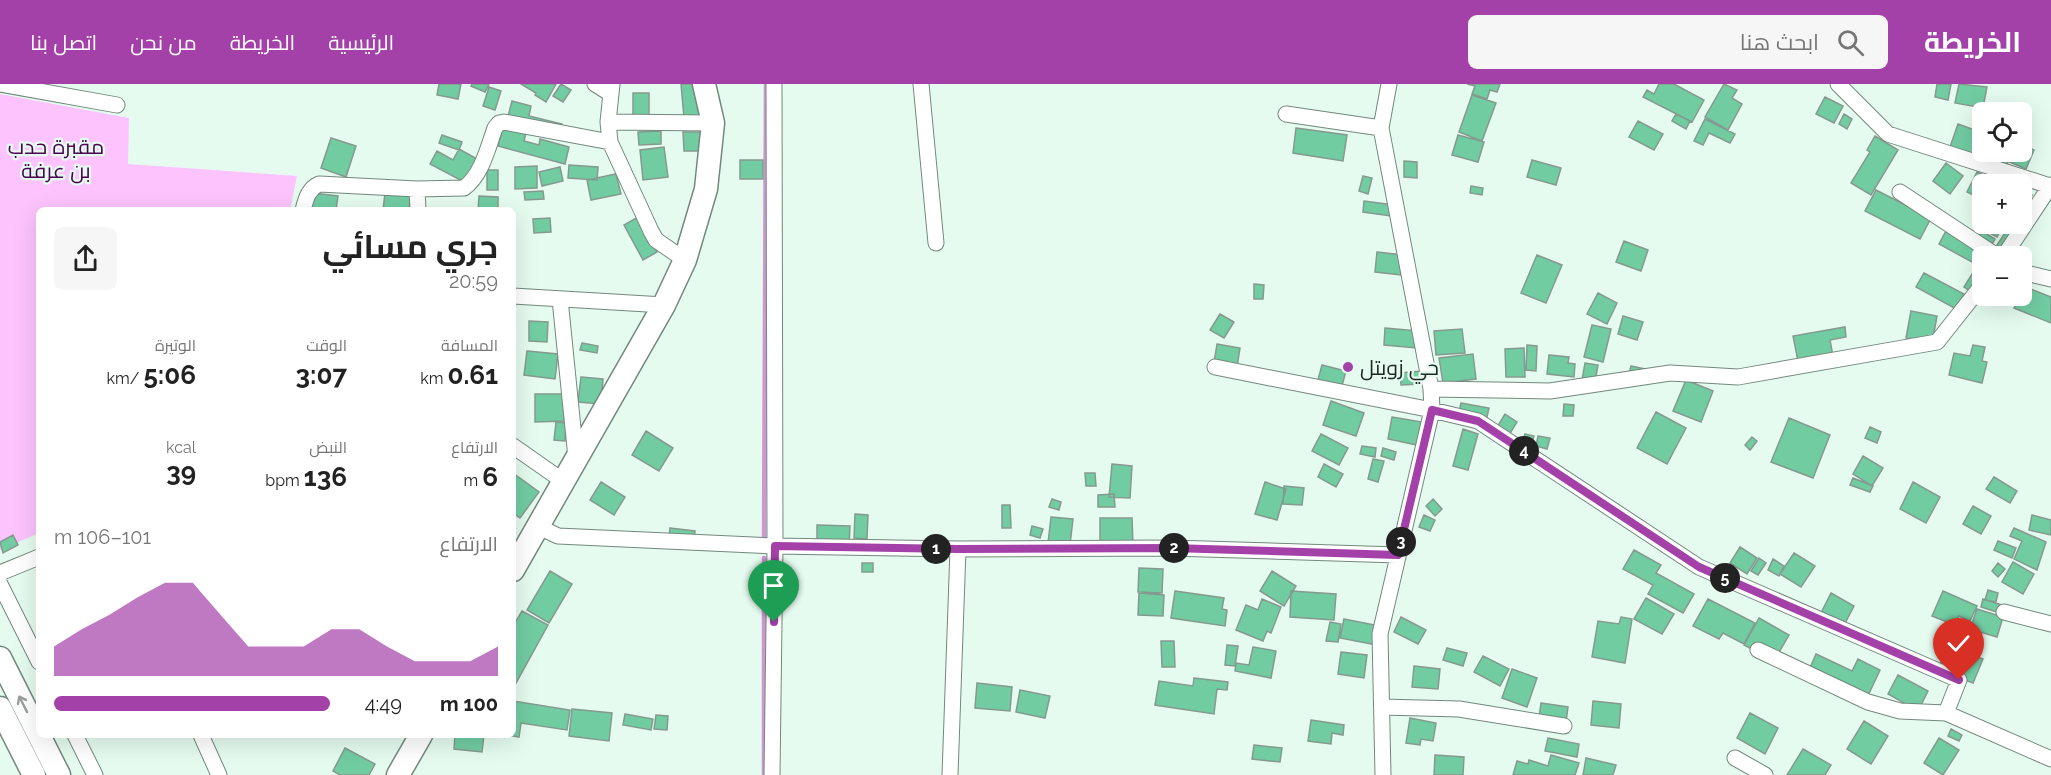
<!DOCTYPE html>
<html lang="ar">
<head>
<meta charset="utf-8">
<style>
	:root { --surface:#fff; --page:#f6f6f6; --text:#222; --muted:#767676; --accent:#a341a9 }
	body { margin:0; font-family:Raleway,Cairo,sans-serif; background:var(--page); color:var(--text); direction:rtl; height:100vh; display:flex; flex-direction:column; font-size:22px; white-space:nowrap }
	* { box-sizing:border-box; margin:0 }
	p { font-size:20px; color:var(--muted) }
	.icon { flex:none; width:33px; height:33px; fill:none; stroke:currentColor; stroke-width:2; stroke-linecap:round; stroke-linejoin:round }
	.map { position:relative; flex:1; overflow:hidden; direction:ltr }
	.details { position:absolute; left:36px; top:123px; width:480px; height:531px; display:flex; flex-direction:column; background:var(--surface); border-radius:9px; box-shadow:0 6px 24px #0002; direction:rtl }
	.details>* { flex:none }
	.tools { position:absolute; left:1972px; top:18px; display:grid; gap:12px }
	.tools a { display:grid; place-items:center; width:60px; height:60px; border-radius:9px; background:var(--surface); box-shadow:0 6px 24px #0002; font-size:30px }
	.pin { position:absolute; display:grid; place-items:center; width:51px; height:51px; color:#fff; margin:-62px -26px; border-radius:50% 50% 50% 0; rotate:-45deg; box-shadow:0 0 6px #0007 }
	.pin .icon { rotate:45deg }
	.km { position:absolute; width:30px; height:30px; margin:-15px; border-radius:50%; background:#222; color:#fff; font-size:16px; line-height:30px; text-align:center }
	.round { display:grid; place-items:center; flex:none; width:63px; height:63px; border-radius:9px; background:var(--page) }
	.summary { display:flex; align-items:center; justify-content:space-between; height:102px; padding:0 18px }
	h1 { font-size:33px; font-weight:700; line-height:45px }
	.figures { display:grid; grid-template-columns:repeat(3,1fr); gap:9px; height:102px; padding:6px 18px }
	.figures div { display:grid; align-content:center }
	.figures b { font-size:26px; font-weight:700 }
	.figures small { font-size:16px; font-weight:400 }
	.figures p { font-size:16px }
	.chart { height:168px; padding:12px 18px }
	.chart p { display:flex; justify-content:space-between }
	.chart svg { width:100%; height:108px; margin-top:6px; fill:var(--accent); opacity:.7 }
	ul { padding:0 18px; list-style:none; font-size:20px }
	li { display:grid; grid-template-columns:96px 72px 1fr; align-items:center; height:45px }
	li i { height:15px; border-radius:8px; background:var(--accent) }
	header { display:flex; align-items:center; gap:36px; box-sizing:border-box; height:84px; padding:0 30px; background:var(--accent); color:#fff }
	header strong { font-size:28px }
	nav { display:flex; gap:33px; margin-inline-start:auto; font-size:21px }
	.search { width:420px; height:54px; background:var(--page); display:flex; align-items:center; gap:15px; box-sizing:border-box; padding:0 21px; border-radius:9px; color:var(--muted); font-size:22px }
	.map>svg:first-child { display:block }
</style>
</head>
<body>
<header>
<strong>الخريطة</strong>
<div class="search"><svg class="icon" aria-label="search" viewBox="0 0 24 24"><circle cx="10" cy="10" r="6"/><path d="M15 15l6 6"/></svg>ابحث هنا</div>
<nav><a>الرئيسية</a><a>الخريطة</a><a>من نحن</a><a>اتصل بنا</a></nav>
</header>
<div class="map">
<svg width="2051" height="691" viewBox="0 0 2051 691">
	<rect width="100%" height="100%" fill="#e5fbef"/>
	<path fill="#fcc3fd" d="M 0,10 L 129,34 L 128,80 L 297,92 L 290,126 L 39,126 L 39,449 L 0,466 Z"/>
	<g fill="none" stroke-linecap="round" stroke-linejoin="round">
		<path stroke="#d096d2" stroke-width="4.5" d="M 764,457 L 766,0
			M 764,691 L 764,474"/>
	</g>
	<path fill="#71cca2" stroke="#859a8f" stroke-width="1.5" d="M 439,0 L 461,0 L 458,15 L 437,11 Z
		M 472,0 L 489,0 L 485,8 L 471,2 Z
		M 521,0 L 556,0 L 546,18 L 535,11 L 536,9 Z
		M 561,0 L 571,6 L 563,18 L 553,12 Z
		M 681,0 L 703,0 L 705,33 L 684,34 Z
		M 1467,0 L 1500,0 L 1497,8 L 1490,6 L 1487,15 L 1472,10 L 1475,2 Z
		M 1659,0 L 1674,0 L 1704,16 L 1692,38 L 1643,13 L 1647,6 L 1654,10 Z
		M 1724,0 L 1737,6 L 1732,14 L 1742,20 L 1728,46 L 1705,33 Z
		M 1937,0 L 1951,0 L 1948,16 L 1935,13 Z
		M 1959,0 L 1987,3 L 1983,24 L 1955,19 Z
		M 489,3 L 501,7 L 495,26 L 483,22 Z
		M 633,9 L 649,9 L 649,32 L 633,32 Z
		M 1472,11 L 1496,19 L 1482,57 L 1459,48 Z
		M 1825,13 L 1843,22 L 1834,39 L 1816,30 Z
		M 512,17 L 531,22 L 529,32 L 562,40 L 560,49 L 507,36 Z
		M 1676,30 L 1690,37 L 1686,45 L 1672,37 Z
		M 1844,30 L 1852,35 L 1847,45 L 1839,40 Z
		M 1705,35 L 1735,50 L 1730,59 L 1709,49 L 1703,61 L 1694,57 Z
		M 1638,37 L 1663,50 L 1654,66 L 1629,53 Z
		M 1958,40 L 1983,49 L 1983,68 L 1995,68 L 1993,72 L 2008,78 L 2004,88 L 1950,63 Z
		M 503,43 L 526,49 L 524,57 L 539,61 L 540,55 L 569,63 L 565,80 L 498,62 Z
		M 1296,44 L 1347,51 L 1343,77 L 1293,69 Z
		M 661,47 L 661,60 L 639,61 L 638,48 Z
		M 683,48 L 704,48 L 705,67 L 684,67 Z
		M 442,51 L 462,58 L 459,66 L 439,59 Z
		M 1458,51 L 1484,58 L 1478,78 L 1452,71 Z
		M 1875,52 L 1898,66 L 1871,111 L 1851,99 L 1870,68 L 1867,66 Z
		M 331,54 L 356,62 L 346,93 L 321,84 Z
		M 2022,60 L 2034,66 L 2026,85 L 2005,76 L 2009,68 L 2022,68 Z
		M 664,63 L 668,93 L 643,96 L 640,66 Z
		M 459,65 L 479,76 L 466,99 L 430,80 L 437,67 L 453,76 Z
		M 740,76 L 763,76 L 763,95 L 740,95 Z
		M 1532,76 L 1561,84 L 1556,101 L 1527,93 Z
		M 1404,77 L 1417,78 L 1417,94 L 1404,93 Z
		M 1946,79 L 1963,92 L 1950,110 L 1933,97 Z
		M 569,81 L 598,83 L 597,96 L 568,94 Z
		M 537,82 L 537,104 L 515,105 L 515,83 Z
		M 560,83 L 563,97 L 542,102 L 539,88 Z
		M 487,86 L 498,86 L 498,106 L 487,106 Z
		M 1977,88 L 2002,100 L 1983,100 L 1983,116 L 1967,108 Z
		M 616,90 L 621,110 L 591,116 L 587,96 Z
		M 1363,92 L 1372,94 L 1368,110 L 1359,107 Z
		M 1471,102 L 1483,104 L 1482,111 L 1470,109 Z
		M 2022,105 L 2032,111 L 2022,131 Z
		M 1876,106 L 1931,134 L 1920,155 L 1865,127 Z
		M 543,107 L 544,115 L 525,116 L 524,108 Z
		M 313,109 L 338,112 L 336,126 L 312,126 Z
		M 385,109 L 411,111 L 409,126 L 383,126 Z
		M 479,112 L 498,113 L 498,126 L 478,126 Z
		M 1364,117 L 1393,121 L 1391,132 L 1363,128 Z
		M 638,133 L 657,168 L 643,176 L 624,141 Z
		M 550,134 L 551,148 L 534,149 L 533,135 Z
		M 1983,138 L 1983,140 L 2004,140 L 1997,153 L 1980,144 Z
		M 2011,140 L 2022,140 L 2005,166 L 1997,161 Z
		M 1947,145 L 1994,172 L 1983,172 L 1983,184 L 1939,160 Z
		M 1982,147 L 1995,155 L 1991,162 L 1978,154 Z
		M 1624,157 L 1648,166 L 1641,187 L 1616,178 Z
		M 1377,168 L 1403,171 L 1401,191 L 1375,188 Z
		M 1537,171 L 1562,181 L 1546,219 L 1521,209 Z
		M 1977,182 L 1983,186 L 1983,200 L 1976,211 L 1964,203 Z
		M 1924,189 L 1964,210 L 1956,225 L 1916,203 Z
		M 1254,200 L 1264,201 L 1263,215 L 1254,215 Z
		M 2023,202 L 2051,213 L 2051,239 L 2014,224 L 2019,212 L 2022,212 Z
		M 1598,209 L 1617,219 L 1607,240 L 1587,230 Z
		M 1911,227 L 1937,232 L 1932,260 L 1906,254 Z
		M 1220,230 L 1234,238 L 1224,254 L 1210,246 Z
		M 1623,232 L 1643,238 L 1637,256 L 1618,250 Z
		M 529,237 L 548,238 L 547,258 L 529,257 Z
		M 1592,241 L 1611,245 L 1603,278 L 1584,273 Z
		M 1845,243 L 1846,253 L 1830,256 L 1833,272 L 1798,277 L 1793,252 Z
		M 1385,244 L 1418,247 L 1417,264 L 1384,261 Z
		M 1462,245 L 1465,269 L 1436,271 L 1434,247 Z
		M 582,259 L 598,262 L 597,269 L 580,266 Z
		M 1217,260 L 1240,264 L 1236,289 L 1213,285 Z
		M 1527,261 L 1537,262 L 1536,287 L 1526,286 Z
		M 1973,261 L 1985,263 L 1982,277 L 1987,278 L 1982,299 L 1949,291 L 1954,269 L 1970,272 Z
		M 1524,264 L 1525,293 L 1506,293 L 1505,265 Z
		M 527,267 L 558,270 L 555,295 L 524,291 Z
		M 1473,270 L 1476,295 L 1443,299 L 1439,274 Z
		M 1549,271 L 1569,273 L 1568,279 L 1575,280 L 1574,293 L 1547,290 Z
		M 1585,279 L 1598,281 L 1595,298 L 1582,296 Z
		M 1322,281 L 1346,287 L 1340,309 L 1316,303 Z
		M 1631,282 L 1645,285 L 1629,290 Z
		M 1421,287 L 1422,300 L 1401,301 L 1400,289 Z
		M 581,293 L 603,295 L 601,320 L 578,318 Z
		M 1686,296 L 1713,307 L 1701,338 L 1673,327 Z
		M 535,310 L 564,310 L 564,337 L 535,338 Z
		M 1331,317 L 1364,329 L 1356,352 L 1323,341 Z
		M 1461,319 L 1489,324 L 1485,342 L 1457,337 Z
		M 1564,320 L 1574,321 L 1573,332 L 1563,332 Z
		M 1656,328 L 1686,344 L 1667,380 L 1637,364 Z
		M 1505,330 L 1517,338 L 1506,356 L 1494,348 Z
		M 1392,333 L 1422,338 L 1417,361 L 1388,355 Z
		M 1789,334 L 1830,351 L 1813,394 L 1771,378 Z
		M 556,338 L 566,339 L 565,357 L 554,356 Z
		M 1870,343 L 1881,348 L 1877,359 L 1865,354 Z
		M 1463,345 L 1478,350 L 1468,386 L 1453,382 Z
		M 646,347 L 673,364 L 659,387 L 632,371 Z
		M 1321,350 L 1348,364 L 1339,381 L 1312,367 Z
		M 1525,350 L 1534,352 L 1531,362 L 1522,359 Z
		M 1538,352 L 1550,354 L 1547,365 L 1536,362 Z
		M 1752,353 L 1757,357 L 1750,366 L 1745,361 Z
		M 1362,362 L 1376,364 L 1375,373 L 1360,370 Z
		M 1383,364 L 1396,368 L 1394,376 L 1381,372 Z
		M 1863,372 L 1883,384 L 1872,402 L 1853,390 Z
		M 1373,375 L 1384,377 L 1378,398 L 1368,395 Z
		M 1112,380 L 1132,382 L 1130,414 L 1109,413 Z
		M 1324,380 L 1343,390 L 1336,403 L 1318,393 Z
		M 513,389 L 539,408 L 520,434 L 513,429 Z
		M 1085,389 L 1095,389 L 1096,402 L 1086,402 Z
		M 1994,393 L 2017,407 L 2010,419 L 1986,405 Z
		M 1853,394 L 1873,402 L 1870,408 L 1850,401 Z
		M 601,398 L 625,413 L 614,431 L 590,416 Z
		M 1265,398 L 1286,405 L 1277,436 L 1255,430 Z
		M 1913,398 L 1940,413 L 1926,439 L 1900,425 Z
		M 1284,402 L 1304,404 L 1302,421 L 1283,420 Z
		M 1114,410 L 1115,423 L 1098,423 L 1098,411 Z
		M 1052,415 L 1061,418 L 1059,426 L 1049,423 Z
		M 1433,415 L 1442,425 L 1435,432 L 1426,422 Z
		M 1002,421 L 1010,421 L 1011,444 L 1002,444 Z
		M 1973,422 L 1991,432 L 1981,450 L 1963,440 Z
		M 855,430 L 868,431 L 867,455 L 854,454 Z
		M 1424,431 L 1435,436 L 1430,447 L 1419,443 Z
		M 2032,431 L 2051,436 L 2051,451 L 2029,446 Z
		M 1051,433 L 1073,435 L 1070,461 L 1048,459 Z
		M 1100,434 L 1132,434 L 1133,461 L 1100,461 Z
		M 817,441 L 850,442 L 849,463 L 817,462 Z
		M 1032,442 L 1043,445 L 1040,454 L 1030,451 Z
		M 670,444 L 695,447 L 693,463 L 668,460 Z
		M 2014,444 L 2046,458 L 2037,486 L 2014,475 L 2022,457 L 2010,452 Z
		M 13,451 L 18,461 L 3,469 L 0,458 Z
		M 1998,457 L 2016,464 L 2012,474 L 1994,466 Z
		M 1740,463 L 1757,474 L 1747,490 L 1730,479 Z
		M 1634,466 L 1661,481 L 1656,489 L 1694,510 L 1683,529 L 1648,510 L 1653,501 L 1623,485 Z
		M 1794,469 L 1815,482 L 1801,503 L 1780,490 Z
		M 1759,474 L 1766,479 L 1758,491 L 1751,487 Z
		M 1773,475 L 1784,482 L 1779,492 L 1768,486 Z
		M 2013,478 L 2034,490 L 2023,510 L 2002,498 Z
		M 862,479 L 873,479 L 873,488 L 862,488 Z
		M 1998,479 L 2005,485 L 1998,493 L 1992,487 Z
		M 1139,484 L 1163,485 L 1162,509 L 1138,508 Z
		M 550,487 L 572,500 L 549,539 L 527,526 Z
		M 1272,487 L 1296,502 L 1284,522 L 1260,507 Z
		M 1988,506 L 1998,509 L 1996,518 L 1985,516 Z
		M 1175,507 L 1224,514 L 1222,525 L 1227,526 L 1225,542 L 1171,534 Z
		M 1291,507 L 1336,510 L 1334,536 L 1290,533 Z
		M 1943,507 L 1977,522 L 1970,537 L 1959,532 L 1955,541 L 1932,532 Z
		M 1139,509 L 1164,511 L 1163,532 L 1138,531 Z
		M 1831,509 L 1854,522 L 1842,545 L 1819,533 Z
		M 1646,514 L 1674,530 L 1662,550 L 1634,535 Z
		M 1262,515 L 1281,523 L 1271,549 L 1267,547 L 1263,557 L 1236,546 L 1246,521 L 1258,526 Z
		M 1708,515 L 1755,539 L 1744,560 L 1723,549 L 1719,555 L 1693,542 Z
		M 1983,515 L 2002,521 L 2000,529 L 1981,523 Z
		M 1977,525 L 2003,533 L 1997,553 L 1970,545 Z
		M 522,527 L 548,541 L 516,599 L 513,598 L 513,542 Z
		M 1401,533 L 1426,546 L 1418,560 L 1394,548 Z
		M 1621,533 L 1632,535 L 1625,579 L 1592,573 L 1598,537 L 1619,540 Z
		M 1759,534 L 1789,551 L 1774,577 L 1744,561 Z
		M 1344,535 L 1380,542 L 1377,561 L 1340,554 Z
		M 1330,538 L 1341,540 L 1338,558 L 1326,557 Z
		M 1161,557 L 1174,557 L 1175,583 L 1162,583 Z
		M 1227,561 L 1238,562 L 1235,582 L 1225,581 Z
		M 1947,561 L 1983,575 L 1973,599 L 1938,586 Z
		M 1253,563 L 1276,567 L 1271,594 L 1235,587 L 1236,579 L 1249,581 Z
		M 1447,564 L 1467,569 L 1463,582 L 1443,576 Z
		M 1341,568 L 1367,571 L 1364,594 L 1338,590 Z
		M 1816,570 L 1852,587 L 1858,575 L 1880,586 L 1865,618 L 1807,591 Z
		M 1483,572 L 1509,585 L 1500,602 L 1474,588 Z
		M 1414,582 L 1440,585 L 1438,605 L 1412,603 Z
		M 1512,585 L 1537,594 L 1527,623 L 1502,614 Z
		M 1898,591 L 1928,607 L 1915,633 L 1902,627 L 1906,620 L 1888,610 Z
		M 1194,594 L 1228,598 L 1227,606 L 1217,605 L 1214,630 L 1155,621 L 1159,597 L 1193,602 Z
		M 977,599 L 1012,603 L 1010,627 L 975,624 Z
		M 1020,606 L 1050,612 L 1045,634 L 1016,628 Z
		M 513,617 L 570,626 L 567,646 L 521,639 L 519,653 L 508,651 L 513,651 Z
		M 1593,617 L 1621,620 L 1619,644 L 1591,641 Z
		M 1541,619 L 1568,623 L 1565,645 L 1538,640 Z
		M 572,625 L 612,629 L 609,657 L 569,652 Z
		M 1750,629 L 1778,644 L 1765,670 L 1737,654 Z
		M 625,630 L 653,635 L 651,646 L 623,641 Z
		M 656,631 L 668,632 L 667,646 L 654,645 Z
		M 1410,634 L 1436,639 L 1433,657 L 1421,655 L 1420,661 L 1406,659 Z
		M 1311,636 L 1344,641 L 1343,651 L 1332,649 L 1331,660 L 1308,657 Z
		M 1864,637 L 1888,652 L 1871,680 L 1847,665 Z
		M 1951,645 L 1962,651 L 1959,657 L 1948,652 Z
		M 455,651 L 484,651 L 482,668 L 454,665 Z
		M 1548,654 L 1579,660 L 1577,673 L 1545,667 Z
		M 1939,654 L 1959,666 L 1943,691 L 1924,679 Z
		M 1254,661 L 1282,664 L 1280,678 L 1252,675 Z
		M 345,664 L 375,680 L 369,691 L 340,691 L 333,687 Z
		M 1803,665 L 1831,681 L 1825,691 L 1787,691 Z
		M 1435,671 L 1464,673 L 1463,691 L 1434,691 Z
		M 1551,671 L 1579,679 L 1575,691 L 1513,691 L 1517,677 L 1528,680 L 1529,676 L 1548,682 Z
		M 1586,674 L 1616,681 L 1613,691 L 1583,691 Z"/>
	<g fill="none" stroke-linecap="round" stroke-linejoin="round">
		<defs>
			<path id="street" d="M 0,0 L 117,21
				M 595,0 L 611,10
				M 612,0 L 608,38 L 610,58 L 651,147 L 656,156 L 685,176
				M 921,0 L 936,159
				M 1838,0 L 1888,50 L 2050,102
				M 1286,30 L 1381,44
				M 608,38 L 713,39
				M 417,105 L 418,126
				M 1900,108 L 1997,172
				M 303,126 C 306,115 308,105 319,100 L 417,105 L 464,104 C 482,91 488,63 495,44 L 499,39 L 504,38 L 610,58
				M 2004,172 L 2051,101
				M 2022,188 L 2051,195
				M 513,212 L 664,221
				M 560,215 L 576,374
				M 1215,283 L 1432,326 L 1478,337 L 1699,483 L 1959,596 L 1946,629
				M 1431,305 L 1550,307 L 1670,289 L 1738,293 L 1937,258 L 1983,200
				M 513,362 L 563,397
				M 537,442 L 558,452 L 775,462 L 958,465 L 1171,464 L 1398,471
				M 0,489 L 39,473
				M 0,500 L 39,578
				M 2004,528 L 2051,540
				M 1758,566 L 1868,618 L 1900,627 L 1946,629 L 2051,675
				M 1382,623 L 1459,625 L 1564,642
				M 75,651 L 95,691
				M 201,651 L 219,691
				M 1735,674 L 1765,691
				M 772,691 L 775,462 L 774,0
				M 950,691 L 958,465
				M 1383,691 L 1380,550 L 1432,326 L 1431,305 L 1381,44 L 1389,0"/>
			<path id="secondary" d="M 513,486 L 664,221 L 685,176 L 706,105 L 713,39 L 704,0
				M 0,574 L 59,691
				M 0,624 L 34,691
				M 398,691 L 421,651"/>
		</defs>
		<use href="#street" stroke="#73887d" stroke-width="17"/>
		<use href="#secondary" stroke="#73887d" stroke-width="25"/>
		<use href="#street" stroke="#fff" stroke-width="15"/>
		<use href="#secondary" stroke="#fff" stroke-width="22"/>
	</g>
	<defs><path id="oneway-shaft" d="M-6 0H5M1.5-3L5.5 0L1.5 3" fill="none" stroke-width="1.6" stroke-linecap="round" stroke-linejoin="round" transform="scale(1.5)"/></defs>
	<use stroke="#9a9e9c" href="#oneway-shaft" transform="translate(23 620) rotate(-117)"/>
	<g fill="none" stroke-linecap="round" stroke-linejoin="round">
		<defs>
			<path id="route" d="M 774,538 L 775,462 L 958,465 L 1171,464 L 1398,471 L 1432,326 L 1478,337 L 1699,483 L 1959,596"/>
		</defs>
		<use href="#route" stroke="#fff" stroke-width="12"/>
		<use href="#route" stroke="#a341a9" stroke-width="8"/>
	</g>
	<circle fill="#a341a9" stroke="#e5fbef" stroke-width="2" cx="1348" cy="283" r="6"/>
	<g text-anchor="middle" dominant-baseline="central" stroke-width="4.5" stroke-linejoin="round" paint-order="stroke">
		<g font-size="21" fill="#4c0151" stroke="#e5fbef">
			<text x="56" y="62">مقبرة حدب<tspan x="56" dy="24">بن عرفة</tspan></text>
		</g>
		<g font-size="21" fill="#1e2722" stroke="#e5fbef" text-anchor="start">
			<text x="1360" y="283">حي زويتل</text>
		</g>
	</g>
</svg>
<div class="tools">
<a><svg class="icon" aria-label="locate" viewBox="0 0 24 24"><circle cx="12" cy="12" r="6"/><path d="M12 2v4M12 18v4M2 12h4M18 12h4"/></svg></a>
<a>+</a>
<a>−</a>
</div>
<div class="pin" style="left:774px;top:538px;background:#1e9e55"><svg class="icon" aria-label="arrive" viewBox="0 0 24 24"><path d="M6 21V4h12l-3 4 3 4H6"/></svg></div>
<div class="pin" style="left:1959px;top:596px;background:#d93025"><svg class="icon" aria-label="check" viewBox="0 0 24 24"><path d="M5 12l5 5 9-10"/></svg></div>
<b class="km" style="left:936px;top:465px">1</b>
<b class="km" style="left:1174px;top:464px">2</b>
<b class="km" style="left:1401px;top:458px">3</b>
<b class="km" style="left:1524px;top:367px">4</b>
<b class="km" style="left:1725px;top:494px">5</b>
<section class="details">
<div class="summary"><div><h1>جري مسائي</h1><p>20:59</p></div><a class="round"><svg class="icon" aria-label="share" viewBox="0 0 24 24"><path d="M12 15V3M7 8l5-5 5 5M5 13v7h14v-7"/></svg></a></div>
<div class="figures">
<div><p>المسافة</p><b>0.61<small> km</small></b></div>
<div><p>الوقت</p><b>3:07</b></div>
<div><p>الوتيرة</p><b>5:06<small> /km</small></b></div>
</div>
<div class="figures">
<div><p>الارتفاع</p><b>6<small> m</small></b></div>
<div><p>النبض</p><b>136<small> bpm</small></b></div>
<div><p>kcal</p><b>39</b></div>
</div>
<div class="chart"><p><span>الارتفاع</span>101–106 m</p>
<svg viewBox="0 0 160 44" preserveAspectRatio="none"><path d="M0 44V32L10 25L20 19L30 12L40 6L50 6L60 19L70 32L80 32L90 32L100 25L110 25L120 32L130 38L140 38L150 38L160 32V44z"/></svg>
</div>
<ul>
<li><b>100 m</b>4:49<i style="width:100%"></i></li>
</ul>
</section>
</div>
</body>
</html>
